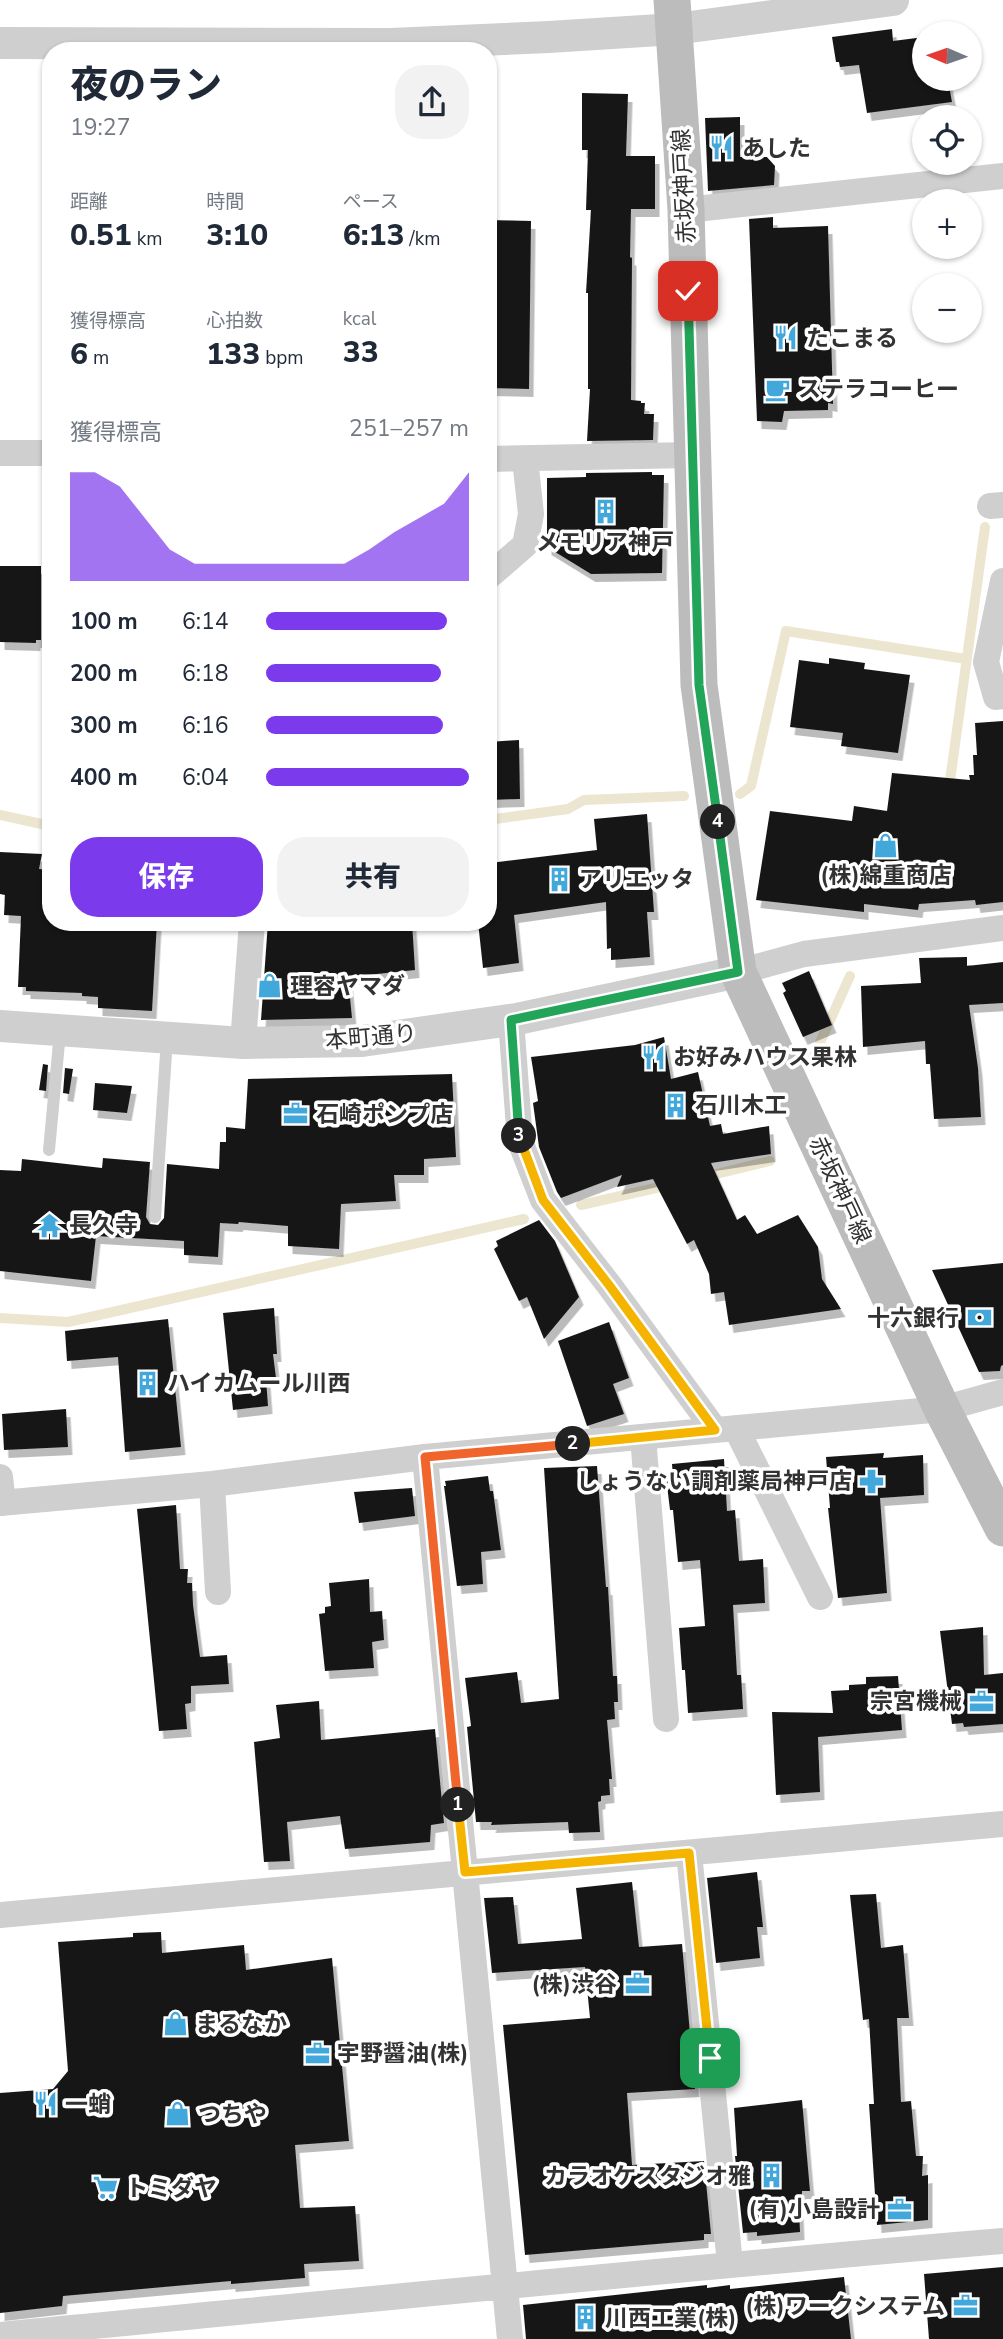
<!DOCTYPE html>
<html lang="ja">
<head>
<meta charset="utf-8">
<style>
	:root { --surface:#fff; --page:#f2f2f3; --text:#1f2937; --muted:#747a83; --accent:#7c3aed }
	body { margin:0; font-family:"Nunito Sans","Noto Sans JP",sans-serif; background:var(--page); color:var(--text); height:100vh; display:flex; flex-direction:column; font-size:26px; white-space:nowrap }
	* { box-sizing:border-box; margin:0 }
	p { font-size:23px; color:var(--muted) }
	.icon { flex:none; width:38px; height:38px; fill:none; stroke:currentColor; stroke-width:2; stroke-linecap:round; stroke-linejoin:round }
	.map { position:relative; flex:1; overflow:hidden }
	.panel { position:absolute; left:42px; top:42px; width:455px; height:889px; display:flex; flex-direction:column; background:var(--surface); border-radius:28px; box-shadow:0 2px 5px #0004 }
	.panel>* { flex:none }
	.needle { width:46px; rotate:272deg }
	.fabs { position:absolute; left:912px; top:21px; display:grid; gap:14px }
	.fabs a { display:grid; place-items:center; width:70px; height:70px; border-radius:50%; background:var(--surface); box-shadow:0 2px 5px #0004; font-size:35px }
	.pin { position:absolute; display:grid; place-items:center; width:60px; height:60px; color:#fff; margin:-30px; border-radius:14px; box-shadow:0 4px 10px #0006 }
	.km { position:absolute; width:35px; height:35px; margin:-18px; border-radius:50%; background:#222; color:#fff; font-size:19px; line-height:35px; text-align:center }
	.round { display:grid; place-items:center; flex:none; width:74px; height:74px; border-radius:28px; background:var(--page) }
	.headline { display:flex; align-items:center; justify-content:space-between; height:119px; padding:0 28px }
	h1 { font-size:38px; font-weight:800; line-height:52px }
	.stats { display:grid; grid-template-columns:repeat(3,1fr); gap:10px; height:119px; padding:7px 28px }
	.stats div { display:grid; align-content:center }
	.stats b { font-size:30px; font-weight:800 }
	.stats small { font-size:19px; font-weight:400 }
	.stats p { font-size:19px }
	.chart { height:196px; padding:14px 28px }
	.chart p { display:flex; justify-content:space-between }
	.chart svg { width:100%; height:126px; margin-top:7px; fill:var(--accent); opacity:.7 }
	.cta { display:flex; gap:14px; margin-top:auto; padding:14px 28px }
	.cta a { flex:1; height:80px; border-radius:28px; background:var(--accent); color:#fff; font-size:28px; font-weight:800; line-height:80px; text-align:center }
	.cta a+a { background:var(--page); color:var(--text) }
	ul { padding:0 28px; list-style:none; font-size:23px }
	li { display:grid; grid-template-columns:112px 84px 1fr; align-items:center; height:52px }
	li i { height:18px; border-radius:9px; background:var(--accent) }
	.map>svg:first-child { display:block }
</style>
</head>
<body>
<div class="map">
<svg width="1003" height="2339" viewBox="0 0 1003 2339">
	<defs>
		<filter id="shadow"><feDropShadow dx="4.5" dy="8" stdDeviation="0" flood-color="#0004"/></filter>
	</defs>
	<rect width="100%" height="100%" fill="#fff"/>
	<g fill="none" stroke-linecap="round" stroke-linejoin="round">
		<path stroke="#ece6d0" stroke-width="10" d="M 949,788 L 985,527
			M 740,794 L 751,786 L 786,631 L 966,659
			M 0,815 L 51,826
			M 488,820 L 568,809 L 584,800 L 684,796
			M 813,1058 L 850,976
			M 704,1177 L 770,1161
			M 581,1205 L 669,1185
			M 0,1318 L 68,1322 L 524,1219"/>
	</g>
	<path fill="#191919" filter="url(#shadow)" d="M 892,29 L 893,41 L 924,37 L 924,79 L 955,79 L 948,80 L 952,102 L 867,113 L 859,65 L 840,67 L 839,62 L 836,62 L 832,37 Z
		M 582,93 L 628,94 L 626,156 L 655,156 L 655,209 L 631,209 L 630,257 L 632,258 L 631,400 L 641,401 L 641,403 L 645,403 L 644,414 L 654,414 L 653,440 L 587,441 L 590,389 L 588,389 L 588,293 L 586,293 L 591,210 L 586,210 L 588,150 L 582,150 Z
		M 740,117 L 740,157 L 767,157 L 775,166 L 774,185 L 708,191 L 705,118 Z
		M 773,217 L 773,228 L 828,226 L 833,404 L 828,403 L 828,410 L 784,411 L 782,422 L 757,421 L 749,219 Z
		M 488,220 L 531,221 L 529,389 L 488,388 Z
		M 652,472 L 652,475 L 664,475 L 662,573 L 591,574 L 547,547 L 547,478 L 586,477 L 586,473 Z
		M 0,566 L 41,566 L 41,640 L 36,640 L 36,643 L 0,642 Z
		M 829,658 L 865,663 L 864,669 L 910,675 L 898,753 L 841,746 L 843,733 L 790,727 L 799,660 L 829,664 Z
		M 1003,721 L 1003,902 L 976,905 L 975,900 L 919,904 L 918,910 L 864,904 L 864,912 L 756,900 L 770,811 L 852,821 L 854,806 L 887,811 L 892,773 L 970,780 L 969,775 L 974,775 L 973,755 L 977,755 L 975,723 Z
		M 519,740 L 520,799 L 488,800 L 488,742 Z
		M 647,814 L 654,912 L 647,912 L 650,957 L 611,960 L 611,948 L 607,949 L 606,902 L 514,915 L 519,963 L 483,968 L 478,922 L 488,922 L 490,863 L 597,850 L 594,819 Z
		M 0,852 L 42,854 L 39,869 L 51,870 L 45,906 L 51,907 L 51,922 L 157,922 L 152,1011 L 98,1008 L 98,997 L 82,996 L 82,993 L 26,991 L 26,987 L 18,987 L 21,916 L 4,915 L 5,895 L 0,894 Z
		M 268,922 L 412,922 L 415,970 L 348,977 L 352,1018 L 261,1020 Z
		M 967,957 L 967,966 L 1003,962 L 1003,1003 L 969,1005 L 978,1068 L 981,1117 L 934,1119 L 930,1064 L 926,1064 L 925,1041 L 863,1047 L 861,986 L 921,983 L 919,958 Z
		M 809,971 L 832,1025 L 803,1037 L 783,993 L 786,991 L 782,983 Z
		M 664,1037 L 671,1079 L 698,1072 L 710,1126 L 721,1124 L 723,1134 L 769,1126 L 771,1154 L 711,1163 L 737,1220 L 745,1215 L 757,1234 L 798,1215 L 818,1247 L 822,1279 L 841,1309 L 729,1325 L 724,1292 L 711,1294 L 709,1274 L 694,1240 L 687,1244 L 653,1179 L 617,1187 L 622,1175 L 561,1198 L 557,1192 L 539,1147 L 533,1103 L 538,1101 L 531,1057 L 635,1045 Z
		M 43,1064 L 48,1065 L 46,1091 L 39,1090 Z
		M 65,1068 L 73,1069 L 69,1094 L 63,1093 Z
		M 452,1074 L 456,1157 L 424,1159 L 424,1175 L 394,1175 L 396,1201 L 341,1204 L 339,1249 L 288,1246 L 288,1226 L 239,1222 L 238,1224 L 220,1223 L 218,1257 L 184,1255 L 184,1241 L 96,1236 L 91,1281 L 0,1271 L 0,1170 L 21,1171 L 22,1159 L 102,1168 L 103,1158 L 150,1162 L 146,1217 L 150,1224 L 158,1225 L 164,1218 L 167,1164 L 219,1169 L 220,1142 L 226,1142 L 226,1127 L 245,1129 L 248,1079 Z
		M 95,1083 L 132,1086 L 127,1113 L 93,1110 Z
		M 539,1220 L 555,1241 L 579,1297 L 544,1339 L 527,1297 L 519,1301 L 494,1249 L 498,1246 L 496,1241 Z
		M 1003,1263 L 1003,1365 L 1001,1366 L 1000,1371 L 979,1372 L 932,1270 Z
		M 274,1308 L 277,1354 L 273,1354 L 276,1378 L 266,1379 L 268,1406 L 233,1410 L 223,1313 Z
		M 168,1319 L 181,1447 L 125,1452 L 118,1357 L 67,1361 L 65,1331 Z
		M 609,1322 L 629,1378 L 613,1384 L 624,1414 L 587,1426 L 558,1341 Z
		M 66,1409 L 68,1447 L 4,1450 L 2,1414 Z
		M 884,1453 L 883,1458 L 923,1455 L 924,1495 L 880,1498 L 887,1593 L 838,1598 L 828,1508 L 830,1508 L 826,1457 Z
		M 724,1459 L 727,1511 L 735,1510 L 739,1561 L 763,1559 L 765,1603 L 733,1605 L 737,1675 L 741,1675 L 743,1709 L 688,1713 L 685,1670 L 682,1670 L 679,1628 L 705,1626 L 700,1560 L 678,1562 L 673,1510 L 670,1510 L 666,1477 L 673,1476 L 672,1464 Z
		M 597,1466 L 606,1587 L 608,1587 L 613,1676 L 617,1676 L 618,1702 L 614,1702 L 615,1719 L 607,1720 L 612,1779 L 609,1779 L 610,1795 L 601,1796 L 601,1801 L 598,1802 L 600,1832 L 569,1833 L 568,1822 L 491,1825 L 492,1822 L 476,1822 L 467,1727 L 471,1726 L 465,1678 L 517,1672 L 521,1703 L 559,1699 L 544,1468 Z
		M 488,1476 L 490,1491 L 493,1491 L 501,1550 L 481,1552 L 483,1584 L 457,1586 L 444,1486 L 446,1486 L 445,1481 Z
		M 412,1488 L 415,1516 L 359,1523 L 354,1492 Z
		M 176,1505 L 180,1569 L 188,1569 L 187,1583 L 192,1583 L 193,1605 L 200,1657 L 227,1655 L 229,1684 L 191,1686 L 191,1703 L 185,1704 L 187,1729 L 159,1731 L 137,1509 Z
		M 369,1579 L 370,1612 L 382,1611 L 384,1640 L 372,1642 L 374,1668 L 325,1671 L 319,1614 L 325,1613 L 325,1607 L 331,1606 L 329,1583 Z
		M 983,1627 L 984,1675 L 1003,1673 L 1003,1724 L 964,1727 L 963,1723 L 952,1724 L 940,1631 Z
		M 898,1676 L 902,1730 L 818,1737 L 820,1792 L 776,1795 L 772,1712 L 833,1713 L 831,1691 L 849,1690 L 849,1685 L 866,1684 L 866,1677 Z
		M 319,1701 L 321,1740 L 435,1729 L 444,1823 L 431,1825 L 430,1842 L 345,1849 L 340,1816 L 287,1822 L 290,1861 L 264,1862 L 254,1742 L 280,1738 L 276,1705 Z
		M 757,1872 L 763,1927 L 757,1927 L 760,1958 L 716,1963 L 707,1878 Z
		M 632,1882 L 639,1947 L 682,1944 L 695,2089 L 627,2093 L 632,2165 L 704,2161 L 711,2234 L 704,2234 L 704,2240 L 525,2255 L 503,2025 L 590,2018 L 585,1967 L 492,1973 L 484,1898 L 513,1897 L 518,1944 L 582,1939 L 576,1888 Z
		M 876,1894 L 881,1948 L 903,1945 L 909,2018 L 897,2018 L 901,2102 L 911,2101 L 916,2156 L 923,2156 L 922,2176 L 928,2175 L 928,2220 L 877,2225 L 869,2104 L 874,2104 L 869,2019 L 863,2020 L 850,1895 Z
		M 161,1932 L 162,1953 L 244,1945 L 246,1970 L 332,1958 L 349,2141 L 295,2145 L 300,2208 L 355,2206 L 359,2261 L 304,2264 L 305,2278 L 231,2284 L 231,2281 L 63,2296 L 62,2306 L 0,2313 L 0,2093 L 53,2089 L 68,2071 L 58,1942 L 133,1937 L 133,1933 Z
		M 802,2100 L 810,2191 L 802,2191 L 802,2208 L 799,2208 L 800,2232 L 757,2236 L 757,2232 L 743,2233 L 735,2156 L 737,2156 L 734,2108 Z
		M 1003,2267 L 1003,2339 L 929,2339 L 924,2274 Z
		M 844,2277 L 851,2339 L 526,2339 L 523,2305 L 707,2285 L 707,2288 L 730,2285 L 730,2289 Z"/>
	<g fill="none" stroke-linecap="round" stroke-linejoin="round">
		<path stroke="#cfcfcf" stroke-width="12" d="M 49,1150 L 60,1032
			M 155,1217 L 167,1039"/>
		<path stroke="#cfcfcf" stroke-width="26" d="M 686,210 L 1003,176
			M 0,453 L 51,453
			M 488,459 L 692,455
			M 990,506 L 1003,505
			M 488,577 L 525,545 L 531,514 L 525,459
			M 1003,581 L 986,662 L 996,697 L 1003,696
			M 738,972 L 804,954 L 1003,928
			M 511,1020 L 520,1141 L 543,1200 L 609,1285 L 715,1430
			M 243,1043 L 252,922
			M 736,1428 L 820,1597
			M 643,1437 L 666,1719
			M 425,1457 L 510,2339
			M 0,1477 L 3,1503
			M 212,1484 L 218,1592
			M 0,1503 L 212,1484 L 425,1457 L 942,1409 L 1003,1392
			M 689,1853 L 730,2264
			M 0,1915 L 1003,1824
			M 0,2335 C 334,2303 668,2269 1003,2241"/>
		<path stroke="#cfcfcf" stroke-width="32" d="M 0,43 L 391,44 L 549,37 L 675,29 L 893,0
			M 0,1026 L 243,1043 L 362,1041 L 517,1019 L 738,972"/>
		<path stroke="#bcbcbc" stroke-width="37" d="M 672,0 L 686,210 L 699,685 L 738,972 L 942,1409 L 1003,1528"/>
	</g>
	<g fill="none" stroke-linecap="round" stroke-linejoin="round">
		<defs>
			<path id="split-1" d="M 458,1805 L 465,1872 L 689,1853 L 710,2058"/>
			<path id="split-2" d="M 458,1805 L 425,1457 L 573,1444"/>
			<path id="split-3" d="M 519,1136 L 543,1200 L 609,1285 L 715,1430 L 573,1444"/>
			<path id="split-4" d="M 519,1136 L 511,1020 L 738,972 L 718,822"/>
			<path id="split-5" d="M 688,291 L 699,685 L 718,822"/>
		</defs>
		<use href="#split-1" stroke="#fff" stroke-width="14"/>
		<use href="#split-2" stroke="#fff" stroke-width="14"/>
		<use href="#split-3" stroke="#fff" stroke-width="14"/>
		<use href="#split-4" stroke="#fff" stroke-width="14"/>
		<use href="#split-5" stroke="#fff" stroke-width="14"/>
		<use href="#split-1" stroke="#f5b400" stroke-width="9"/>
		<use href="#split-2" stroke="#f0652b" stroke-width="9"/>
		<use href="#split-3" stroke="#f5b400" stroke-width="9"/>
		<use href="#split-4" stroke="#22a559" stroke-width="9"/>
		<use href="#split-5" stroke="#22a559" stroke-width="9"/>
	</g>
	<defs>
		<symbol id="restaurant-bare" viewBox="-9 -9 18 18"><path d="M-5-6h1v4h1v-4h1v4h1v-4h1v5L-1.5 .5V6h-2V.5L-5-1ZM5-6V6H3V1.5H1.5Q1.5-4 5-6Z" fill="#42a8db" stroke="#fff" stroke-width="2.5" paint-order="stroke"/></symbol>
		<symbol id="cafe-bare" viewBox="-9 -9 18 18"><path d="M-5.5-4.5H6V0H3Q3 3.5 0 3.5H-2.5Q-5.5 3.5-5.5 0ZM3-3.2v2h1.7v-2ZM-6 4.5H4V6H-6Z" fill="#42a8db" stroke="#fff" stroke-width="2.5" paint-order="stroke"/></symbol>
		<symbol id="building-bare" viewBox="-9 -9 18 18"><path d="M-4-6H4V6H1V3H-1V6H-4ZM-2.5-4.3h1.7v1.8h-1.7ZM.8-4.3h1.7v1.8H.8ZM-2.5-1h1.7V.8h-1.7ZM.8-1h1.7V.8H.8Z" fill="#42a8db" stroke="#fff" stroke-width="2.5" paint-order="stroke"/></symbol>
		<symbol id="shop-bare" viewBox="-9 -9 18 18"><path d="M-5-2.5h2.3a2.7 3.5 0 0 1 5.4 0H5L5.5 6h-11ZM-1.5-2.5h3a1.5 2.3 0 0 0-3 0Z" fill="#42a8db" stroke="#fff" stroke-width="2.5" paint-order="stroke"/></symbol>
		<symbol id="office-bare" viewBox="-9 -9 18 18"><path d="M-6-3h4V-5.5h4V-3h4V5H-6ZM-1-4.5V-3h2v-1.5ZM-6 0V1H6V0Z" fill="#42a8db" stroke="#fff" stroke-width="2.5" paint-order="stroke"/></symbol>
		<symbol id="temple-bare" viewBox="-9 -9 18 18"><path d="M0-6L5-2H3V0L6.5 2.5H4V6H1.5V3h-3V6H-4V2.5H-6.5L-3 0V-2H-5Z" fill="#42a8db" stroke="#fff" stroke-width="2.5" paint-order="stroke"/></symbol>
		<symbol id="bank-bare" viewBox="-9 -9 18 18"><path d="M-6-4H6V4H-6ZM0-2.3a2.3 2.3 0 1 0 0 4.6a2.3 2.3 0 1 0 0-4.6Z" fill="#42a8db" stroke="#fff" stroke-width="2.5" paint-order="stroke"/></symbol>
		<symbol id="pharmacy-bare" viewBox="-9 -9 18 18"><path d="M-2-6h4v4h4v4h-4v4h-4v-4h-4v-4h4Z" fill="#42a8db" stroke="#fff" stroke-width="2.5" paint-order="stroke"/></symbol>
		<symbol id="supermarket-bare" viewBox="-9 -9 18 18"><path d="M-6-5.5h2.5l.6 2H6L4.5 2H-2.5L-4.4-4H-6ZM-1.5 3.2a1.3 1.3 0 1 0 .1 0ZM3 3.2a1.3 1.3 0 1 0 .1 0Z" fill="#42a8db" stroke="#fff" stroke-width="2.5" paint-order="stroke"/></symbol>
	</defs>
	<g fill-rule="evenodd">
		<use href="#restaurant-bare" x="704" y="130" width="35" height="35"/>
		<use href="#restaurant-bare" x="768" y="320" width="35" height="35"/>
		<use href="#cafe-bare" x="760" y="372" width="35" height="35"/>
		<use href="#building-bare" x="588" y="494" width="35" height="35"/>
		<use href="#shop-bare" x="868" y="828" width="35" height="35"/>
		<use href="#building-bare" x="542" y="862" width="35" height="35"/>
		<use href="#shop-bare" x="252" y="968" width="35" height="35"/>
		<use href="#restaurant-bare" x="636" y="1040" width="35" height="35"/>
		<use href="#building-bare" x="658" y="1088" width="35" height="35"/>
		<use href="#office-bare" x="278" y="1096" width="35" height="35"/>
		<use href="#temple-bare" x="32" y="1208" width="35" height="35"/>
		<use href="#bank-bare" x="962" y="1300" width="35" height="35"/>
		<use href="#building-bare" x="130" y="1366" width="35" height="35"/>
		<use href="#pharmacy-bare" x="854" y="1464" width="35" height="35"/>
		<use href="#office-bare" x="964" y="1684" width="35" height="35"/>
		<use href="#office-bare" x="620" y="1966" width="35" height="35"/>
		<use href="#shop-bare" x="158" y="2006" width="35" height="35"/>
		<use href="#office-bare" x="300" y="2036" width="35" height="35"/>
		<use href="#restaurant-bare" x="28" y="2086" width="35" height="35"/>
		<use href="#shop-bare" x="160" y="2096" width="35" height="35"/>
		<use href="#building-bare" x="754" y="2158" width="35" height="35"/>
		<use href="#supermarket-bare" x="88" y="2170" width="35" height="35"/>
		<use href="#office-bare" x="882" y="2192" width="35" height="35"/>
		<use href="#office-bare" x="948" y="2288" width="35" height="35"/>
		<use href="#building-bare" x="568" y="2300" width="35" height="35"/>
	</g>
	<g text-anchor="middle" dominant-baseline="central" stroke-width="7" stroke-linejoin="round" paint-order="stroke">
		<g font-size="23" font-weight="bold" fill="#323232" stroke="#fff" text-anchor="start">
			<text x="742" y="148">あした</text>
			<text x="806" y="338">たこまる</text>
			<text x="798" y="389">ステラコーヒー</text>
			<text x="605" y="542" text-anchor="middle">メモリア神戸</text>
			<text x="886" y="875" text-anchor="middle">(株)綿重商店</text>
			<text x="579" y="879">アリエッタ</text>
			<text x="290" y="986">理容ヤマダ</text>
			<text x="673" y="1057">お好みハウス果林</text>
			<text x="695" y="1105">石川木工</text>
			<text x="316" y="1114">石崎ポンプ店</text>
			<text x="69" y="1225">長久寺</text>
			<text x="959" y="1318" text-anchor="end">十六銀行</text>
			<text x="167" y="1383">ハイカムール川西</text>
			<text x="852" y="1481" text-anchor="end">しょうない調剤薬局神戸店</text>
			<text x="962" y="1701" text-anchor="end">宗宮機械</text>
			<text x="617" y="1984" text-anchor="end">(株)渋谷</text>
			<text x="195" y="2024">まるなか</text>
			<text x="337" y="2053">宇野醤油(株)</text>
			<text x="65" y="2104">一蛸</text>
			<text x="198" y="2114">つちや</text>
			<text x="751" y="2176" text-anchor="end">カラオケスタジオ雅</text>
			<text x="125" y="2188">トミダヤ</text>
			<text x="880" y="2209" text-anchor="end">(有)小島設計</text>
			<text x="945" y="2306" text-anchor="end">(株)ワークシステム</text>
			<text x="605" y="2318">川西工業(株)</text>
		</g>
		<g font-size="23" fill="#323232" stroke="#fff">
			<text transform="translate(684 186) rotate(-93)">赤坂神戸線</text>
			<text transform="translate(371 1037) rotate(-5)">本町通り</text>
			<text transform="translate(840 1190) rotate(65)">赤坂神戸線</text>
		</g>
	</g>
</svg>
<div class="fabs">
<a><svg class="needle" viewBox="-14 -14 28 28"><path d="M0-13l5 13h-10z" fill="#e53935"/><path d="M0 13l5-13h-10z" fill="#747a83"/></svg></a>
<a><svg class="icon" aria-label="locate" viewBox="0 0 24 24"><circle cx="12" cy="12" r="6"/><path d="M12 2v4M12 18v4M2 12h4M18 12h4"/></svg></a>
<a>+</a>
<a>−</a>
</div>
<div class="pin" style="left:710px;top:2058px;background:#1e9e55"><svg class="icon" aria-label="arrive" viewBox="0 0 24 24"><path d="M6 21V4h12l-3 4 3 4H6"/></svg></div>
<div class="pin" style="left:688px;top:291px;background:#d93025"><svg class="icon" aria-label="check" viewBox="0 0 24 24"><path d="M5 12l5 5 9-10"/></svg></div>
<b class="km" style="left:458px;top:1805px">1</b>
<b class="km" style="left:573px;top:1444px">2</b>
<b class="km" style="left:519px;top:1136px">3</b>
<b class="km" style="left:718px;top:822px">4</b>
<section class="panel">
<div class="headline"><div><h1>夜のラン</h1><p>19:27</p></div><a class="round"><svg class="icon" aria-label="share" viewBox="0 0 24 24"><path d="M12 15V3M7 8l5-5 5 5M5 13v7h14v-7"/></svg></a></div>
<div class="stats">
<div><p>距離</p><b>0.51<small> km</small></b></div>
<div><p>時間</p><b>3:10</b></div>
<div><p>ペース</p><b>6:13<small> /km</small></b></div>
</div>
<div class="stats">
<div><p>獲得標高</p><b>6<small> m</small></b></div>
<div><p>心拍数</p><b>133<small> bpm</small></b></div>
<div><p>kcal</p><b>33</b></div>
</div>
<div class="chart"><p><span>獲得標高</span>251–257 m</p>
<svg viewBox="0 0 160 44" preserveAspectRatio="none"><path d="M0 44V6L10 6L20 11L30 22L40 33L50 38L60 38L70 38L80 38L90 38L100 38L110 38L120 33L130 27L140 22L150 17L160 6V44z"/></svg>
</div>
<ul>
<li><b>100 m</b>6:14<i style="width:89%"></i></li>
<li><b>200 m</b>6:18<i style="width:86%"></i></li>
<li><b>300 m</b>6:16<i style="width:87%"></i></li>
<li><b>400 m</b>6:04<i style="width:100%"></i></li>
</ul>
<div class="cta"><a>保存</a><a>共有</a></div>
</section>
</div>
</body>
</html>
